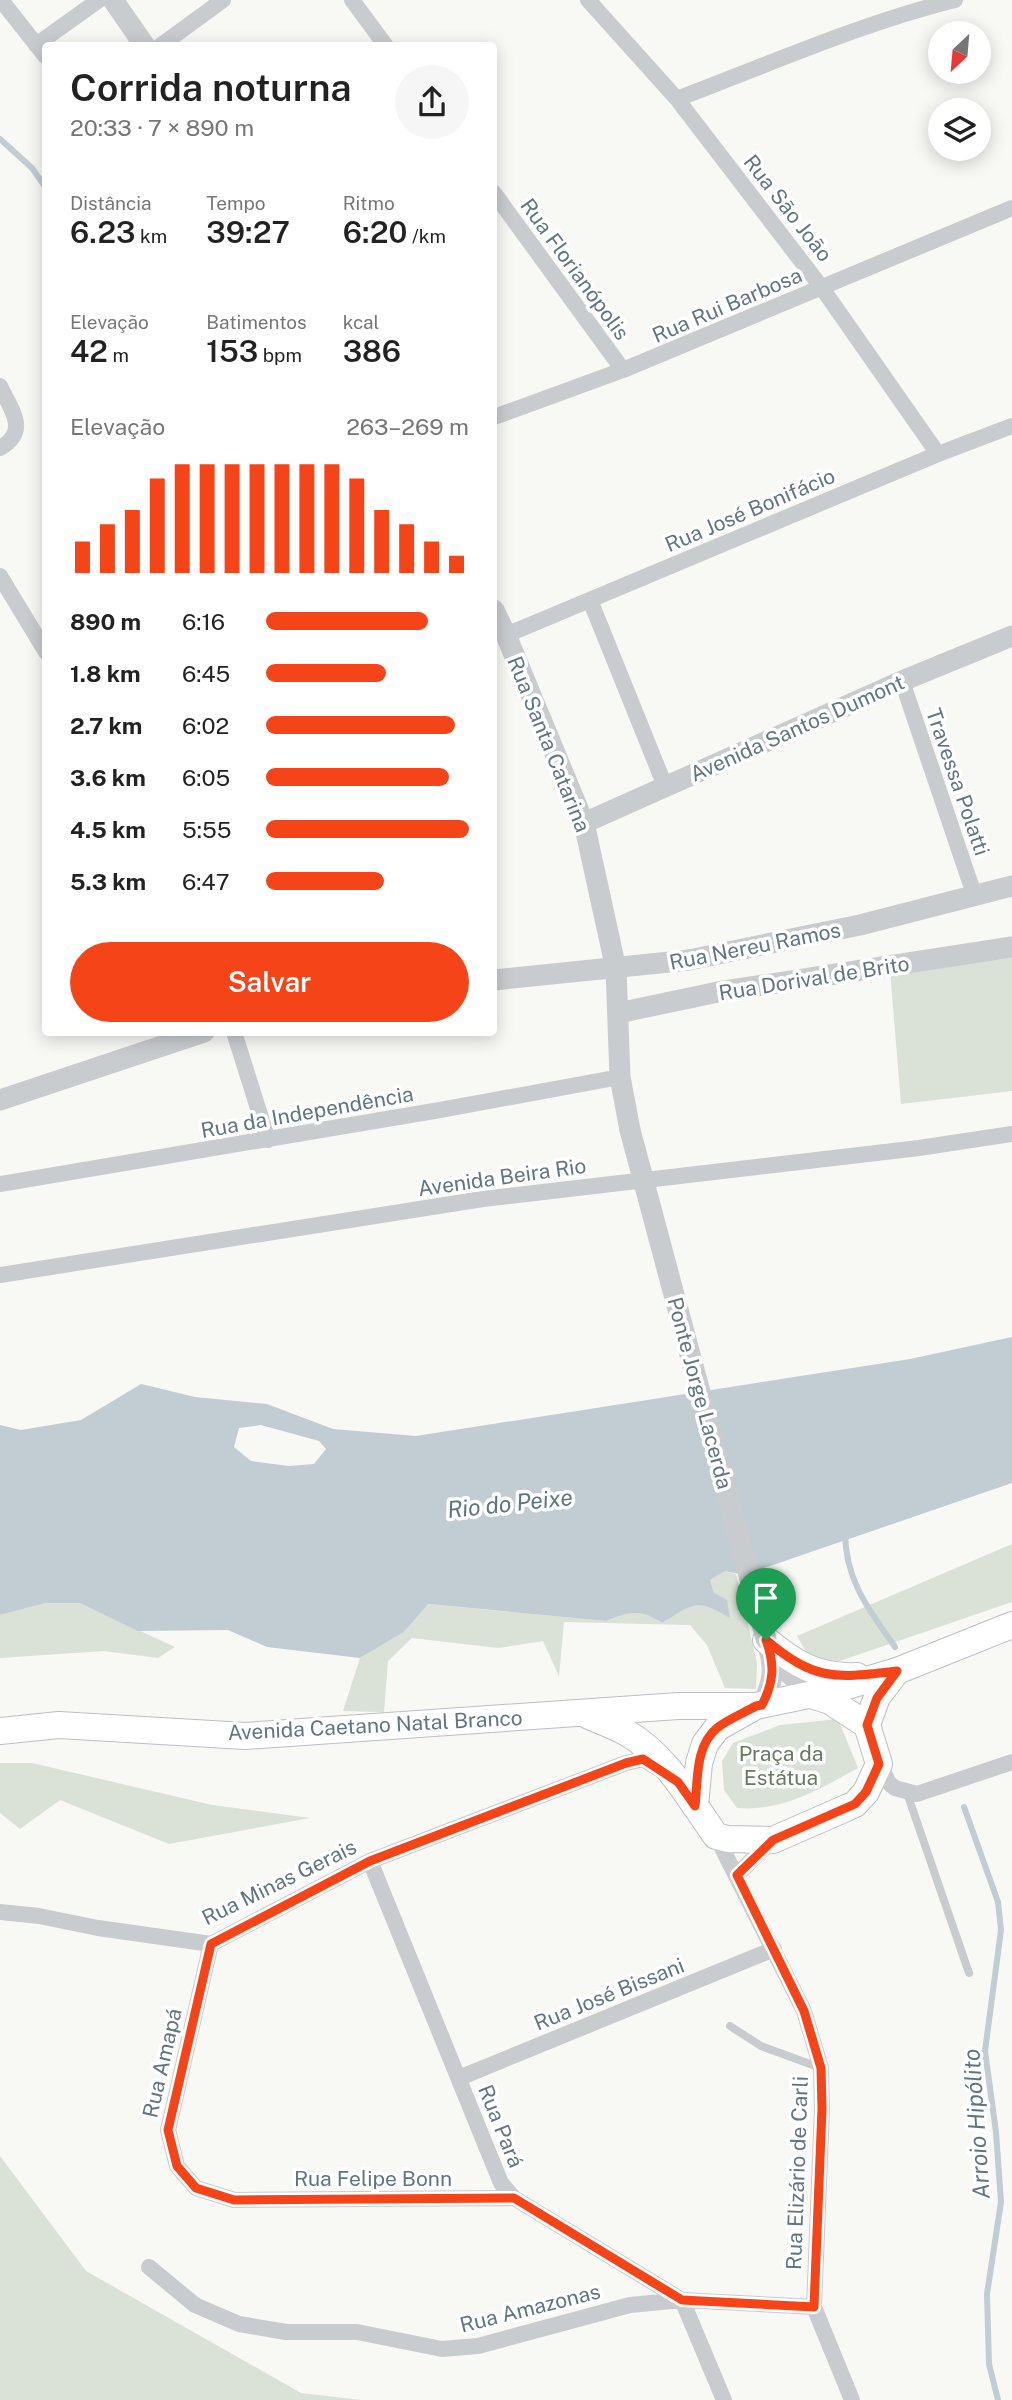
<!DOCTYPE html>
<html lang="pt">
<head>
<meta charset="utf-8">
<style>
	:root { --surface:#fff; --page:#f6f6f6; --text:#222; --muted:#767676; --accent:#f54518 }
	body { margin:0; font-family:"Public Sans",sans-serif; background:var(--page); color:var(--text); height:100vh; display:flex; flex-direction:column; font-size:26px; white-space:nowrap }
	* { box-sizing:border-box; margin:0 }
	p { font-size:23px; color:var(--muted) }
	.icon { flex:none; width:38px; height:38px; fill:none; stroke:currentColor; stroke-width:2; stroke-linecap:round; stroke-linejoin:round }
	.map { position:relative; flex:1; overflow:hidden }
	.sheet { position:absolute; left:42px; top:42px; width:455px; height:994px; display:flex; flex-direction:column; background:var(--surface); border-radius:7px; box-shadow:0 4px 18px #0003 }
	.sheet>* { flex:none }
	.needle { width:46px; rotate:206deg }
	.tools { position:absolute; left:928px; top:21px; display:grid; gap:14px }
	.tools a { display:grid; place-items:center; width:63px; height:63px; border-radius:50%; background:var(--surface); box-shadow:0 4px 18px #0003; font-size:35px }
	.pin { position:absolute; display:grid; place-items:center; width:60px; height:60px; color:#fff; margin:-72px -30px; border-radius:50% 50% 50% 0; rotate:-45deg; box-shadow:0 0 7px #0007 }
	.pin .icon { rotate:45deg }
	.round { display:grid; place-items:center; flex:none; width:74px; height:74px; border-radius:37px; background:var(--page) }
	.head { display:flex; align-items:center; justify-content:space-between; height:119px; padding:0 28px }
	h1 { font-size:38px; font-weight:600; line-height:52px }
	.metrics { display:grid; grid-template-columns:repeat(3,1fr); gap:10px; height:119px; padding:7px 28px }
	.metrics div { display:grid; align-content:center }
	.metrics b { font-size:30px; font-weight:600 }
	.metrics small { font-size:19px; font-weight:400 }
	.metrics p { font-size:19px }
	.chart { height:196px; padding:14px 28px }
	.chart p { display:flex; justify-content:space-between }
	.chart svg { width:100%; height:126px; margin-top:7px; stroke:var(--accent); stroke-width:6 }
	.cta { display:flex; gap:14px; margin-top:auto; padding:14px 28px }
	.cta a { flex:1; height:80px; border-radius:42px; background:var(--accent); color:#fff; font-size:28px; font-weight:600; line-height:80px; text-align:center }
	ul { padding:0 28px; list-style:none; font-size:23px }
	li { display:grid; grid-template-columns:112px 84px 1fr; align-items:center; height:52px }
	li i { height:18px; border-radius:9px; background:var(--accent) }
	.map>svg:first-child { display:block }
</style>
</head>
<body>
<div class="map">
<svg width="1012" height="2400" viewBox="0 0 1012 2400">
	<rect width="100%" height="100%" fill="#f8f8f5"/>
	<path fill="#dae1d6" d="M 1012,956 L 1012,1091 L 901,1104 L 890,970 Z
		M 1012,1544 L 1012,1602 L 834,1663 L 808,1655 L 797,1636 Z
		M 725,1571 L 736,1574 L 757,1663 L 756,1689 L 725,1688 L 707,1645 L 690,1625 L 564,1622 L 559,1676 L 543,1641 L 498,1648 L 412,1638 L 388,1661 L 384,1712 L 343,1711 L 360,1658 L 404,1632 L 427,1604 L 606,1621 C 629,1612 640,1608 662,1623 C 695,1604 694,1597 729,1617 L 714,1593 L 710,1580 Z
		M 46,1603 L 80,1603 L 175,1647 L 158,1658 L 104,1651 L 0,1658 L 0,1615 Z
		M 838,1719 L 858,1768 C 820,1789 782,1812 737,1808 L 724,1790 L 722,1761 L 733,1743 L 780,1725 Z
		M 32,1763 L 212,1805 L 310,1818 L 169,1844 L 60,1800 L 20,1829 L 0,1813 L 0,1763 Z
		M 0,2156 L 86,2271 L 301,2393 L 361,2400 L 0,2400 Z"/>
	<path fill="#c1cdd2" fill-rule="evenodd" d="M 1012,1337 L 1012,1483 L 744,1575 L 725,1571 L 710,1580 L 714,1593 L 727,1600 L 730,1618 C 695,1597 694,1604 662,1623 C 640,1608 629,1612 606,1621 L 428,1604 L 404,1632 L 360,1658 L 267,1647 L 228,1630 L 138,1631 L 80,1603 L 46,1603 L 0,1615 L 0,1425 L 21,1430 L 81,1420 L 141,1384 L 195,1397 L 267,1404 L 333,1429 L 416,1436 L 910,1359 ZM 261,1425 L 319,1441 L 326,1449 L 314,1464 L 289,1466 L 251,1461 L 234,1447 L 239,1428 Z"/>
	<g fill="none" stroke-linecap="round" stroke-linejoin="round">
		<path stroke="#c1cdd2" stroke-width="6" d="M 0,139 L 32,168 L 46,188
			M 845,1532 C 845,1580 869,1610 895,1647
			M 964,1807 L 998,1902 L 1001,1930 L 985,2051 L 996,2132 L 1001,2202 L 987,2294 L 989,2364 L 998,2400"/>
		<defs>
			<path id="primary" d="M 766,1640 C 795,1664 818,1678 857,1676
				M 587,1715 C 600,1721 615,1726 627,1733 C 667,1756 690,1800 716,1836 L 728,1839 L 773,1840 L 844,1809 L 855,1804 L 866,1792 L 879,1764 L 867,1725 L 830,1701 L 811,1695
				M 867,1725 L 877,1697 L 897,1671
				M 0,1731 L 59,1725 L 245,1736 L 678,1706 L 756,1706
				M 695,1806 L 699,1763 L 705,1744 L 717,1728 L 756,1706 L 837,1689 L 897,1671 L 1012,1625"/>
		</defs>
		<use href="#primary" stroke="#bbbfc3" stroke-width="28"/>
		<path stroke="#c8cccf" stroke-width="8" d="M 907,1793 L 969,1973
			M 730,2026 L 761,2046 L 821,2068"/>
		<path stroke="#c8cccf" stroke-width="16" d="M 1,0 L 46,57
			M 352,0 L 386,46
			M 588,0 L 677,99 L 822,288 L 938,454
			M 36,45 L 99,0
			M 160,46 L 223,0
			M 677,99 C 767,65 862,23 955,0
			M 494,193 L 623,370
			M 0,386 C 11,410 30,431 0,448
			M 494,417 L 623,370 L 1012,208
			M 0,576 L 46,652
			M 590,600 L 665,786
			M 506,635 L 938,454 L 1012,426
			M 902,681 L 975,897
			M 234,1032 L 268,1140
			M 0,1184 L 440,1110 L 620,1077
			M 0,1275 L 483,1199 L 919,1148 L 1012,1134
			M 879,1764 L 889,1783 L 895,1788 L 917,1794 L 1012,1762
			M 716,1836 L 804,2011 L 821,2068 L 822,2109 L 814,2307 L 852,2400
			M 370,1861 L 501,2183 L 514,2198 L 682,2300 L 724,2400
			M 737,1875 L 772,1840
			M 0,1912 L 39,1916 L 98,1928 L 211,1944 L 370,1861 L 626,1763 L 643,1759 L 657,1768
			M 211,1944 L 168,2130 L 177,2166 L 196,2188 L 234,2200 L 514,2198
			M 459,2078 L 774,1949
			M 149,2267 L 195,2305 L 239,2324 L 286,2332 L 357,2332 L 442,2349 L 478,2346 L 630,2305 L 682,2300 L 814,2307"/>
		<path stroke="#c8cccf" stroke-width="21" d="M 113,0 L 145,46
			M 494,610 L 506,635 L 584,823 L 616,969 L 620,1077 L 630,1130
			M 584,823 L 902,681 L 1012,636
			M 494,980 L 689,960 L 860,925 L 1012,886
			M 618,1013 L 718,992 L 1012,947
			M 0,1100 L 204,1032
			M 772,1656 L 811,1695
			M 762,1705 C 775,1679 775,1666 766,1639"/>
		<use href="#primary" stroke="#fff" stroke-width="26"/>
		<path stroke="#c8cccf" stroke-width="21" d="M 630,1130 L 766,1639"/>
	</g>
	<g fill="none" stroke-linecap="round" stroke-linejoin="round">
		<defs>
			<path id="route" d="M 766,1640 C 816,1682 836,1678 897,1671 L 877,1698 L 867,1725 L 879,1764 L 866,1792 L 855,1804 L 773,1840 L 737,1875 L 804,2011 L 821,2068 L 822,2109 L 814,2307 L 682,2300 L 514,2198 L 234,2200 L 196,2188 L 177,2166 L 168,2130 L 211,1944 L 370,1861 L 626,1763 L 643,1759 L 678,1782 L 695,1806 C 698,1780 695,1746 717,1728 C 728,1719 744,1713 756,1706 L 762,1705 C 774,1682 775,1664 766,1640 Z"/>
		</defs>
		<use href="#route" stroke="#fff" stroke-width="14"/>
		<use href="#route" stroke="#f54518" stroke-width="9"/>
	</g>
	<g text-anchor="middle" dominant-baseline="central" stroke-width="7" stroke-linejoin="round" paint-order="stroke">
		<g font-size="21" fill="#607583" stroke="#fff">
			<text transform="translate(788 208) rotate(52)">Rua São João</text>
			<text transform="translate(575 269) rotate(54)">Rua Florianópolis</text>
			<text transform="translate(727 305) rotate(-23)">Rua Rui Barbosa</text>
			<text transform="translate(750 510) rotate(-23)">Rua José Bonifácio</text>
			<text transform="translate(797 728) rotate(-24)">Avenida Santos Dumont</text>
			<text transform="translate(549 744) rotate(68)">Rua Santa Catarina</text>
			<text transform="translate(958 782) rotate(71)">Travessa Polatti</text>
			<text transform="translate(755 946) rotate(-11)">Rua Nereu Ramos</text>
			<text transform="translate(814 978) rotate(-9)">Rua Dorival de Brito</text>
			<text transform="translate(307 1112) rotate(-10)">Rua da Independência</text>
			<text transform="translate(502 1177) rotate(-8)">Avenida Beira Rio</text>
			<text transform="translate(700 1393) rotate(75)">Ponte Jorge Lacerda</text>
			<text transform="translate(375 1725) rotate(-3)">Avenida Caetano Natal Branco</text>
			<text transform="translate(279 1882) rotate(-26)">Rua Minas Gerais</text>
			<text transform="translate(609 1994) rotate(-22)">Rua José Bissani</text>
			<text transform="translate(162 2063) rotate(-77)">Rua Amapá</text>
			<text transform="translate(501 2126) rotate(68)">Rua Pará</text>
			<text transform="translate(797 2173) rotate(-88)">Rua Elizário de Carli</text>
			<text x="373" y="2178">Rua Felipe Bonn</text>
			<text transform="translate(530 2308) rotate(-14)">Rua Amazonas</text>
		</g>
		<g font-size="21" fill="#667a60" stroke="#fff">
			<text x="781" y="1753">Praça da<tspan x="781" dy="24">Estátua</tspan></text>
		</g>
		<g font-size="23" font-style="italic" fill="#5b767e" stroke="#fff">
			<text transform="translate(510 1503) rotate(-6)">Rio do Peixe</text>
			<text transform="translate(976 2124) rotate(-94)">Arroio Hipólito</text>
		</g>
	</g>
</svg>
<div class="tools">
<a><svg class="needle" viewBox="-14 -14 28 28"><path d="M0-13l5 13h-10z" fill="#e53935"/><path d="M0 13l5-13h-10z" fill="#767676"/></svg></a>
<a><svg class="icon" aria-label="layers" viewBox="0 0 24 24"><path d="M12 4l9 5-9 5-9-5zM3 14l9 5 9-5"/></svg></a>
</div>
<div class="pin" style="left:766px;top:1640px;background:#1e9e55"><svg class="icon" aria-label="arrive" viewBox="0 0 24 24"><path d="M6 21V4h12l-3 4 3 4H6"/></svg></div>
<section class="sheet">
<div class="head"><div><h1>Corrida noturna</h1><p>20:33 · 7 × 890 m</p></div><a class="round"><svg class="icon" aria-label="share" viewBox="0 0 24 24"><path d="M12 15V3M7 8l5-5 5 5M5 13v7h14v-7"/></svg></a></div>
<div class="metrics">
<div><p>Distância</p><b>6.23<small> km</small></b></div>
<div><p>Tempo</p><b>39:27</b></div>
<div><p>Ritmo</p><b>6:20<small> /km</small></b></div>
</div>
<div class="metrics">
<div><p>Elevação</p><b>42<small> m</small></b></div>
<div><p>Batimentos</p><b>153<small> bpm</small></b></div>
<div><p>kcal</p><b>386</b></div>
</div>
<div class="chart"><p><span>Elevação</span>263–269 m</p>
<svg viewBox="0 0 160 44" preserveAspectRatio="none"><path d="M5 44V33M15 44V27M25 44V22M35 44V11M45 44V6M55 44V6M65 44V6M75 44V6M85 44V6M95 44V6M105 44V6M115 44V11M125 44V22M135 44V27M145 44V33M155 44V38"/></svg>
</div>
<ul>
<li><b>890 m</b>6:16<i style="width:80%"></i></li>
<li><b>1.8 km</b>6:45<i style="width:59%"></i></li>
<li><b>2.7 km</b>6:02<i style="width:93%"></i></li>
<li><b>3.6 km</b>6:05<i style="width:90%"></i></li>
<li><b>4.5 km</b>5:55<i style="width:100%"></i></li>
<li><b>5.3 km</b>6:47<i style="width:58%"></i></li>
</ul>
<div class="cta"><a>Salvar</a></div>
</section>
</div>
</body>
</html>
